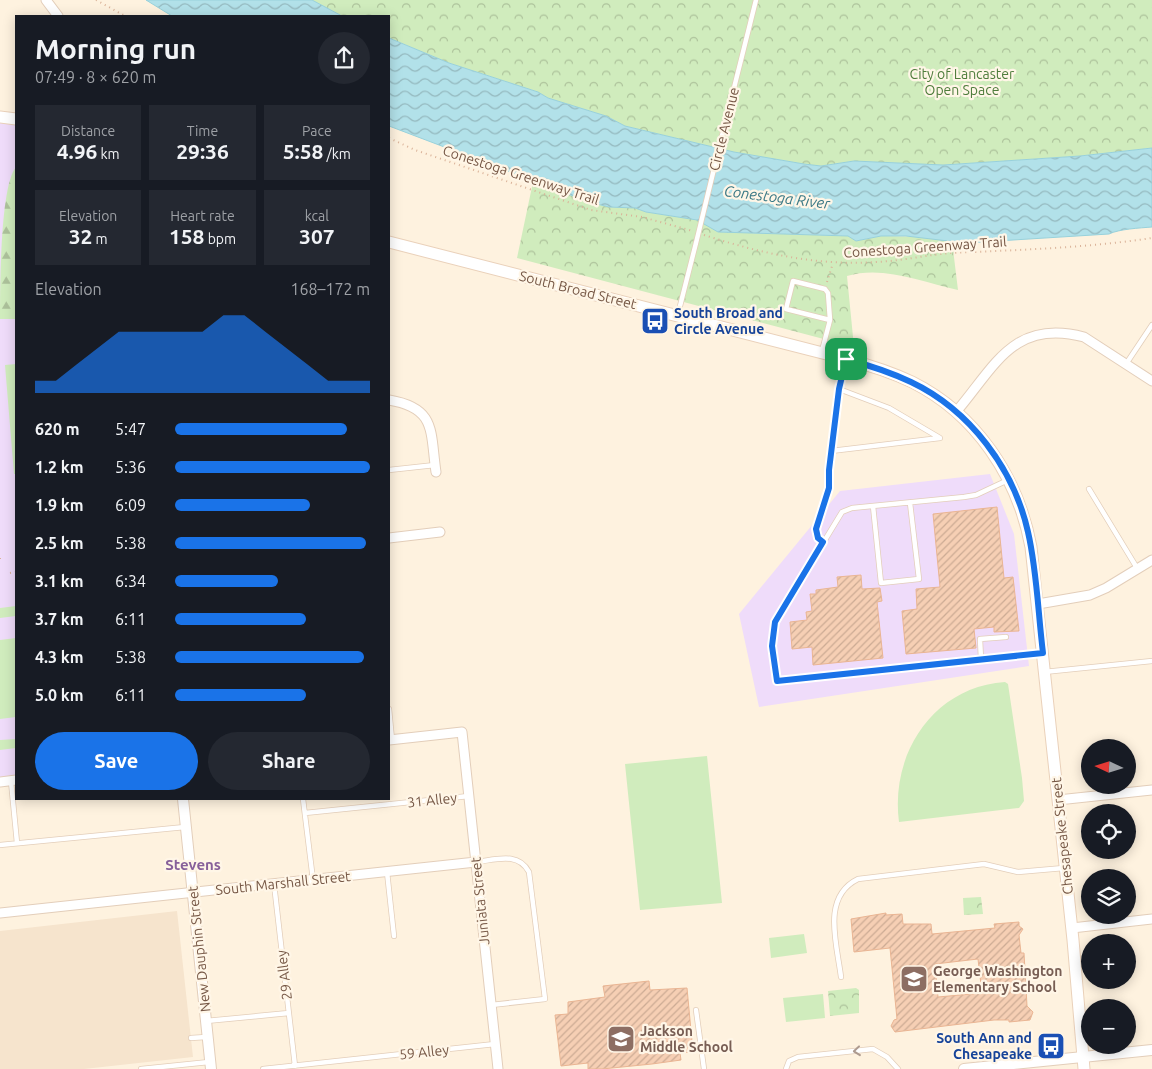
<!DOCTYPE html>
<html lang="en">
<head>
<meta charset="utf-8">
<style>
	:root { --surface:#171b24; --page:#242831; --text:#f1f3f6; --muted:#9ea1a6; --accent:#1a73e8 }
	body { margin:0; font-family:Ubuntu,sans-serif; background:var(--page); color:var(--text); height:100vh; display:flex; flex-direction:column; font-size:19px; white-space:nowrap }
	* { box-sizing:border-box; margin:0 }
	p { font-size:16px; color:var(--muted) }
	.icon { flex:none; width:28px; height:28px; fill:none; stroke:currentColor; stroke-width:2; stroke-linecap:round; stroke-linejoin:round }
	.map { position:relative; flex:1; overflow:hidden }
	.details { position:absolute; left:15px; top:15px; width:375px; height:785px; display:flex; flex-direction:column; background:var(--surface); border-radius:0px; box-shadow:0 2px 12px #0003 }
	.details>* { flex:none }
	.needle { width:32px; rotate:274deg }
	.controls { position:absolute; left:1081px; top:739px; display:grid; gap:10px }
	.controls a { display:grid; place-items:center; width:55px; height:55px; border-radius:50%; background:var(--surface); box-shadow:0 2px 12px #0003; font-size:25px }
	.pin { position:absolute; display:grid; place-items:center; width:42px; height:42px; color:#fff; margin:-21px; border-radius:10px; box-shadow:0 2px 8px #0006 }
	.round { display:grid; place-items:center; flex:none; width:52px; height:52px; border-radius:26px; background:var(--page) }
	.headline { display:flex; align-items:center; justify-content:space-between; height:85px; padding:0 20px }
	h1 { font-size:28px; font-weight:700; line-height:38px }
	.stats { display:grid; grid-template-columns:repeat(3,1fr); gap:8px; height:85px; padding:5px 20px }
	.stats div { display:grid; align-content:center; border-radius:0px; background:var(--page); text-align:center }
	.stats b { font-size:21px; font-weight:700 }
	.stats small { font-size:14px; font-weight:400 }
	.stats p { font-size:14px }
	.chart { height:140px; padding:10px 20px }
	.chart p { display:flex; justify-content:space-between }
	.chart svg { width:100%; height:90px; margin-top:5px; fill:var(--accent); opacity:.7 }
	.button { display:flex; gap:10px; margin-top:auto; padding:10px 20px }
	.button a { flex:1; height:58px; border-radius:30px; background:var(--accent); color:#fff; font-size:20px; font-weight:700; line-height:58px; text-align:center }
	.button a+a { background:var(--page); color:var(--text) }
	ul { padding:0 20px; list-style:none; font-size:16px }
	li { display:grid; grid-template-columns:80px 60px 1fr; align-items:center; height:38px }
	li i { height:12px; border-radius:6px; background:var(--accent) }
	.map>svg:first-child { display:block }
</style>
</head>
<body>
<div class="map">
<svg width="1152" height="1069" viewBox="0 0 1152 1069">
	<defs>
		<pattern id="forest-firs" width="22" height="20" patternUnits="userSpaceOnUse" patternTransform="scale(1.25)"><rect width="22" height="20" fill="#d0ecbd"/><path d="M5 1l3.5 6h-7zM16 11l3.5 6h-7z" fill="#adc29b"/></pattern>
		<pattern id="park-crowns" width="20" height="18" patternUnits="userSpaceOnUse" patternTransform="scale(1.25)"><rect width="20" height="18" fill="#d0ecbd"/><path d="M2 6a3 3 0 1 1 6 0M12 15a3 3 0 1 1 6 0" fill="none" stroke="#adc29b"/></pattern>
		<pattern id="water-waves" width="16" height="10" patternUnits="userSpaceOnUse" patternTransform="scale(1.25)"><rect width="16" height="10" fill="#b2e1e9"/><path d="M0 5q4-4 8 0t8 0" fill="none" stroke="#95b9bf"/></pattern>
		<pattern id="building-hatch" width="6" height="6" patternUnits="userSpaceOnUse" patternTransform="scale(1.25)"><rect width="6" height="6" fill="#f6cfb4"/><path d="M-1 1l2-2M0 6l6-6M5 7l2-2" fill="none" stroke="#ccab94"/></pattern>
	</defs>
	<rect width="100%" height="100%" fill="#fef2df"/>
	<path fill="#f6e4cd" d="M 177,911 L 193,1057 L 84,1069 L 0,1069 L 0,931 Z"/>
	<path fill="#efdcfa" d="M 0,117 L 16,119 L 16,780 L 0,782 Z
		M 990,474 L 1014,534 L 1029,666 L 759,707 L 739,614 L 840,491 Z"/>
	<path fill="#d0ecbd" d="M 16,364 L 16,474 L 14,474 L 5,365 Z
		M 16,606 L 16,616 L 0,618 L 0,608 Z
		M 16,638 L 16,717 L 0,719 L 0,640 Z
		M 1005,682 L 1008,684 L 1022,778 L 1024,801 L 1019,808 L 899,822 C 890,754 933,687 1005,682 Z
		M 16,739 L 16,748 L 0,750 L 0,740 Z
		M 707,756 L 722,903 L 640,910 L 625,764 Z
		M 804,934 L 807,953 L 771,958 L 769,938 Z
		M 823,994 L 825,1018 L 786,1022 L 783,998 Z"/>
	<path fill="url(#forest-firs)" d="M 16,167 L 16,319 L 0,319 C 0,287 0,186 16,167 Z"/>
	<path fill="url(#park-crowns)" d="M 312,0 L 1152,0 L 1152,148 L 1080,156 L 943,165 L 854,161 L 821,166 L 804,164 L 734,152 L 625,126 L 606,116 L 548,98 L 538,92 L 449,63 L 389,38 L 389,16 L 342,16 Z
		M 533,182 L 589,202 L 609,207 L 635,208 L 646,212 L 698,220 L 719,232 L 848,236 L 856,241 L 881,236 L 929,237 L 952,241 L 958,290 C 922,282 883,265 847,276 L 854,347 L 517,258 Z
		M 981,897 L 983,914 L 964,915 L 963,898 Z
		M 856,988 L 859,990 L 859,1013 L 830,1016 L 828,991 Z"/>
	<path fill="url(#water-waves)" stroke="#98d1db" d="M 146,0 L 312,0 L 342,16 L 172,16 Z
		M 389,38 L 449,63 L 538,92 L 548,98 L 606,116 L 625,126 L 734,152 L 804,164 L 821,166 L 854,161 L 943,165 L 1080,156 L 1152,148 L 1152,227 C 1140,228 1119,229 1109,234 L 965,243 L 906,236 L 881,236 L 856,241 L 848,236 L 718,232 L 697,220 L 646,212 L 635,208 L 609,207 L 589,202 L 389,126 Z"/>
	<path fill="url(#building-hatch)" stroke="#eab593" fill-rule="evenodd" d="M 997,507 L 1004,578 L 1013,577 L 1019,631 L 994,632 L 994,627 L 974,629 L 976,648 L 906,654 L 902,611 L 917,609 L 916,589 L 940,587 L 933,514 Z
		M 861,575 L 862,589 L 880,588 L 882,601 L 877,602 L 883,658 L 813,665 L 812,647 L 792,649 L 790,622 L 807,620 L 806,612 L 812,611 L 810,594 L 816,594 L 816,590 L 838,587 L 837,577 Z
		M 886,913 L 886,915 L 902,914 L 903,924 L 931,924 L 932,934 L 995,928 L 994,924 L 1019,922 L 1019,926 L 1023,929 L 1019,935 L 1021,953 L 1024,953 L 1027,1006 L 1033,1012 L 1030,1020 L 1009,1022 L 1009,1020 L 994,1020 L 895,1032 L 891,1026 L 894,1020 L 897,1019 L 890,948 L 854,952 L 851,919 ZM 978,959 L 982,993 L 938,997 L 935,964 Z
		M 649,981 L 650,990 L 687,988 L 693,1052 L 680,1053 L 681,1060 L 652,1064 L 602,1069 L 588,1069 L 588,1063 L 561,1066 L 555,1015 L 568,1014 L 568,1002 L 605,997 L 603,986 Z"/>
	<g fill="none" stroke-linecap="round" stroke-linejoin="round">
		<defs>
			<path id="service" d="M 722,136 L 756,0
				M 678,314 L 696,243
				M 822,351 L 830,320 L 828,293 L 825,289 L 793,281 L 786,309 L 830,320
				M 1126,364 L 1152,325
				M 831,451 L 940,438 L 889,408 L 839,389
				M 389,470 L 435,465
				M 1008,480 L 976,495 L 964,497 L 852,508 L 842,512 L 775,622 L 772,647 L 777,681 L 1041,653
				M 1089,489 L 1137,568
				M 873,506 L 881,583 L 919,579 L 910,503
				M 823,541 L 818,538 L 816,529 L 829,488 L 833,434 L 841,377 L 846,360
				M 981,659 L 980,639 L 1006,637
				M 1044,672 L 1152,661
				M 389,709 L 392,740
				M 11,781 L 17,843
				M 303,799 L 313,880
				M 305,813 L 469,796
				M 0,845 L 185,827
				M 476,862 C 495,860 518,851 529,872 L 545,999 L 491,1005
				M 387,872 L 394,936
				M 274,884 L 295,1066
				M 841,977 C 837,944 821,897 858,879 L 984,864 L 1018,872 L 1064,868
				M 696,1010 L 704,1069
				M 206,1021 L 289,1013
				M 191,1038 L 206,1037
				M 141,1069 L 209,1062
				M 263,1069 L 495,1044
				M 786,1069 L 789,1061 L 798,1057 L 873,1049 L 887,1057 L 898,1069"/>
			<path id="minor" d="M 46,0 L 58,16
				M 389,400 C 437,408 430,432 436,472
				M 956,412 C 994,368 1013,318 1084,337 L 1152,381
				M 389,538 L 440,532
				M 1038,604 L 1090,595 L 1106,588 L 1152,560
				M 389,740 L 462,732 L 498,1069
				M 0,782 L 16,780
				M 1058,800 L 1152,790
				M 0,913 L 476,862
				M 1072,928 L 1152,919"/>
			<path id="tertiary" d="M 183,799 L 211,1069
				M 964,1069 L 1152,1050"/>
			<path id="secondary" d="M 0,117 L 16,119
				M 389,242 L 846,359 C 869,365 891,372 912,382 C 976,414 1018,477 1031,547 L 1073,940 L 1084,1069"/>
		</defs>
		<use href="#service" stroke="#e3ceba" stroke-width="6"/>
		<use href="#minor" stroke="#e3ceba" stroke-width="11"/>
		<use href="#tertiary" stroke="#e3ceba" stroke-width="12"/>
		<use href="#secondary" stroke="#ead1ba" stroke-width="13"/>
		<path stroke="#dab298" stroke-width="2" stroke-dasharray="1 4" stroke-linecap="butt" d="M 96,0 L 125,16
			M 389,138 L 415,150 L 591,210 L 642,217 L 693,231
			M 704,235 C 760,253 816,266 876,262 C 901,261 926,255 951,253 C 1018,250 1085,248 1152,238
			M 827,282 L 833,263
			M 0,558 L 0,561
			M 10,573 L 16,572"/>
		<use href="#service" stroke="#fff" stroke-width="4.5"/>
		<use href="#minor" stroke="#fff" stroke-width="9"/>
		<use href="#tertiary" stroke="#fff" stroke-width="10"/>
		<use href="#secondary" stroke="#fff" stroke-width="11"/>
		<defs>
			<path id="service-bridge" d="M 696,243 L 722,136"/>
		</defs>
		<use href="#service-bridge" stroke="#e3ceba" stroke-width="6" stroke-linecap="butt"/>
		<use href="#service-bridge" stroke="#fff" stroke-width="4.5"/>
	</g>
	<defs><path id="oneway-chevron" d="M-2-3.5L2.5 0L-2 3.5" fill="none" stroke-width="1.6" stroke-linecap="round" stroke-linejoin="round" transform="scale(1.25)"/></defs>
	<use stroke="#ad9a8f" href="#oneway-chevron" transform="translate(857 1051) rotate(174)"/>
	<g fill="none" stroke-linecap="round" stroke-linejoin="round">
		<defs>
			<path id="route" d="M 846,359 C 868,365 890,372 911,382 C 970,410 1014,469 1028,532 C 1037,571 1038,613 1043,653 L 777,681 L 772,646 L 775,622 L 823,542 L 818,538 L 816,529 L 829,488 L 829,470 L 839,389 Z"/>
		</defs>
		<use href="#route" stroke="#fff" stroke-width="10"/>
		<use href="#route" stroke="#1a73e8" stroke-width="6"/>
	</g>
	<defs>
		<symbol id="bus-square" viewBox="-11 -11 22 22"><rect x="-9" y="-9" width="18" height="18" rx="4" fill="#1a4fb4" stroke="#fff6e7"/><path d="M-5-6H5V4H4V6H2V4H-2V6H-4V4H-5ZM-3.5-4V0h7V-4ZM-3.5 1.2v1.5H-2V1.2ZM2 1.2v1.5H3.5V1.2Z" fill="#fff"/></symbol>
		<symbol id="school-square" viewBox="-11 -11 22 22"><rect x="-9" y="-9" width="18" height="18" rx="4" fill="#8d6e63" stroke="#fff6e7"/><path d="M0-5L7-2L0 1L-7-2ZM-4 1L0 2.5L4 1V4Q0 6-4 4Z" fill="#fff"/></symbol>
	</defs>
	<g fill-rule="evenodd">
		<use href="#bus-square" x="639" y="305" width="32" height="32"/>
		<use href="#school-square" x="898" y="963" width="32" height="32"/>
		<use href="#school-square" x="605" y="1023" width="32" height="32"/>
		<use href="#bus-square" x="1035" y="1030" width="32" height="32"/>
	</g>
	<g text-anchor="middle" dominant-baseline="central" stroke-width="4.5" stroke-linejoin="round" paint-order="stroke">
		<g font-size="14" fill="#4f7d3c" stroke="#fff6e7">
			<text x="962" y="74">City of Lancaster<tspan x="962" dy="16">Open Space</tspan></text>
		</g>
		<g font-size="14" fill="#765745" stroke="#fff6e7">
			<text transform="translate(724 129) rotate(-76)">Circle Avenue</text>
			<text transform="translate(521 175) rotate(18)">Conestoga Greenway Trail</text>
			<text transform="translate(925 247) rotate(-4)">Conestoga Greenway Trail</text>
			<text transform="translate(578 290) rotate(14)">South Broad Street</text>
			<text transform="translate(432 800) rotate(-6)">31 Alley</text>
			<text transform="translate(1062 836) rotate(-96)">Chesapeake Street</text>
			<text transform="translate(283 883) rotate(-6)">South Marshall Street</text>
			<text transform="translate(480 901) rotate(-96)">Juniata Street</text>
			<text transform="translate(199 949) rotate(-96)">New Dauphin Street</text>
			<text transform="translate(284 975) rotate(-97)">29 Alley</text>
			<text transform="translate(424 1052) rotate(-6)">59 Alley</text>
		</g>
		<g font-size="14" font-weight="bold" fill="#164399" stroke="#fff6e7" text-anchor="start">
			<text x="674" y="313">South Broad and<tspan x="674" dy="16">Circle Avenue</tspan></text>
			<text x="1032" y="1038" text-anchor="end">South Ann and<tspan x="1032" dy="16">Chesapeake</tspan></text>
		</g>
		<g font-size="14" font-weight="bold" fill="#785e54" stroke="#fff6e7" text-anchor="start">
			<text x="933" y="971">George Washington<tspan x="933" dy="16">Elementary School</tspan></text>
			<text x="640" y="1031">Jackson<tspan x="640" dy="16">Middle School</tspan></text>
		</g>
		<g font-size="15" font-style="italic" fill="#3a7885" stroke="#fff6e7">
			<text transform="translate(777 197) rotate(7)">Conestoga River</text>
		</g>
		<g font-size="15" font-weight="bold" fill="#87609a" stroke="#fff6e7">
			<text x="193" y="864">Stevens</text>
		</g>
	</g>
</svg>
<div class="controls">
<a><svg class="needle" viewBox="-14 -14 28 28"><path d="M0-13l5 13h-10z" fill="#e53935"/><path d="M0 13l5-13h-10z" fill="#9ea1a6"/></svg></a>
<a><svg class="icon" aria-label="locate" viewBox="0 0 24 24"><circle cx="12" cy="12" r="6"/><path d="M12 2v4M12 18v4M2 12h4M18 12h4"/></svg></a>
<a><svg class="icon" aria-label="layers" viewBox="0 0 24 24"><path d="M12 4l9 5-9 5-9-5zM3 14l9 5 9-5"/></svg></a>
<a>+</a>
<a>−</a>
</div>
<div class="pin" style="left:846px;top:359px;background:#1e9e55"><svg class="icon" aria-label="arrive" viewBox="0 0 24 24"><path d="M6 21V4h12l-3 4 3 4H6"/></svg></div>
<section class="details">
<div class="headline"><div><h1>Morning run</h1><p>07:49 · 8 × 620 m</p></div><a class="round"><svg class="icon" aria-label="share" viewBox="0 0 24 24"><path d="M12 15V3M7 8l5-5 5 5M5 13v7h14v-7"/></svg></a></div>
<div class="stats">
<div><p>Distance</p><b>4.96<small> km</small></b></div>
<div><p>Time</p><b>29:36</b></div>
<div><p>Pace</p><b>5:58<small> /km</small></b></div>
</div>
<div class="stats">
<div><p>Elevation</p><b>32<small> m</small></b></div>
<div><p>Heart rate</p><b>158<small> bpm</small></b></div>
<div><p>kcal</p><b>307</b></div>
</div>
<div class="chart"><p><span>Elevation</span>168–172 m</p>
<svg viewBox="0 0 160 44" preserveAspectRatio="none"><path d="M0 44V38L10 38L20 30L30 22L40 14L50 14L60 14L70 14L80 14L90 6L100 6L110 14L120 22L130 30L140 38L150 38L160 38V44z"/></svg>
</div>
<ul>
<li><b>620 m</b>5:47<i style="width:88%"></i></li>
<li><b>1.2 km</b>5:36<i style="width:100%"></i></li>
<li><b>1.9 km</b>6:09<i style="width:69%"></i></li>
<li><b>2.5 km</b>5:38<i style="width:98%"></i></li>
<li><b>3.1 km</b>6:34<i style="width:53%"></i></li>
<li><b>3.7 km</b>6:11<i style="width:67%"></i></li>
<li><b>4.3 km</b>5:38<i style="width:97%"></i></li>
<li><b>5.0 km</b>6:11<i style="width:67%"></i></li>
</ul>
<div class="button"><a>Save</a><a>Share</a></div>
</section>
</div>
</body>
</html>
